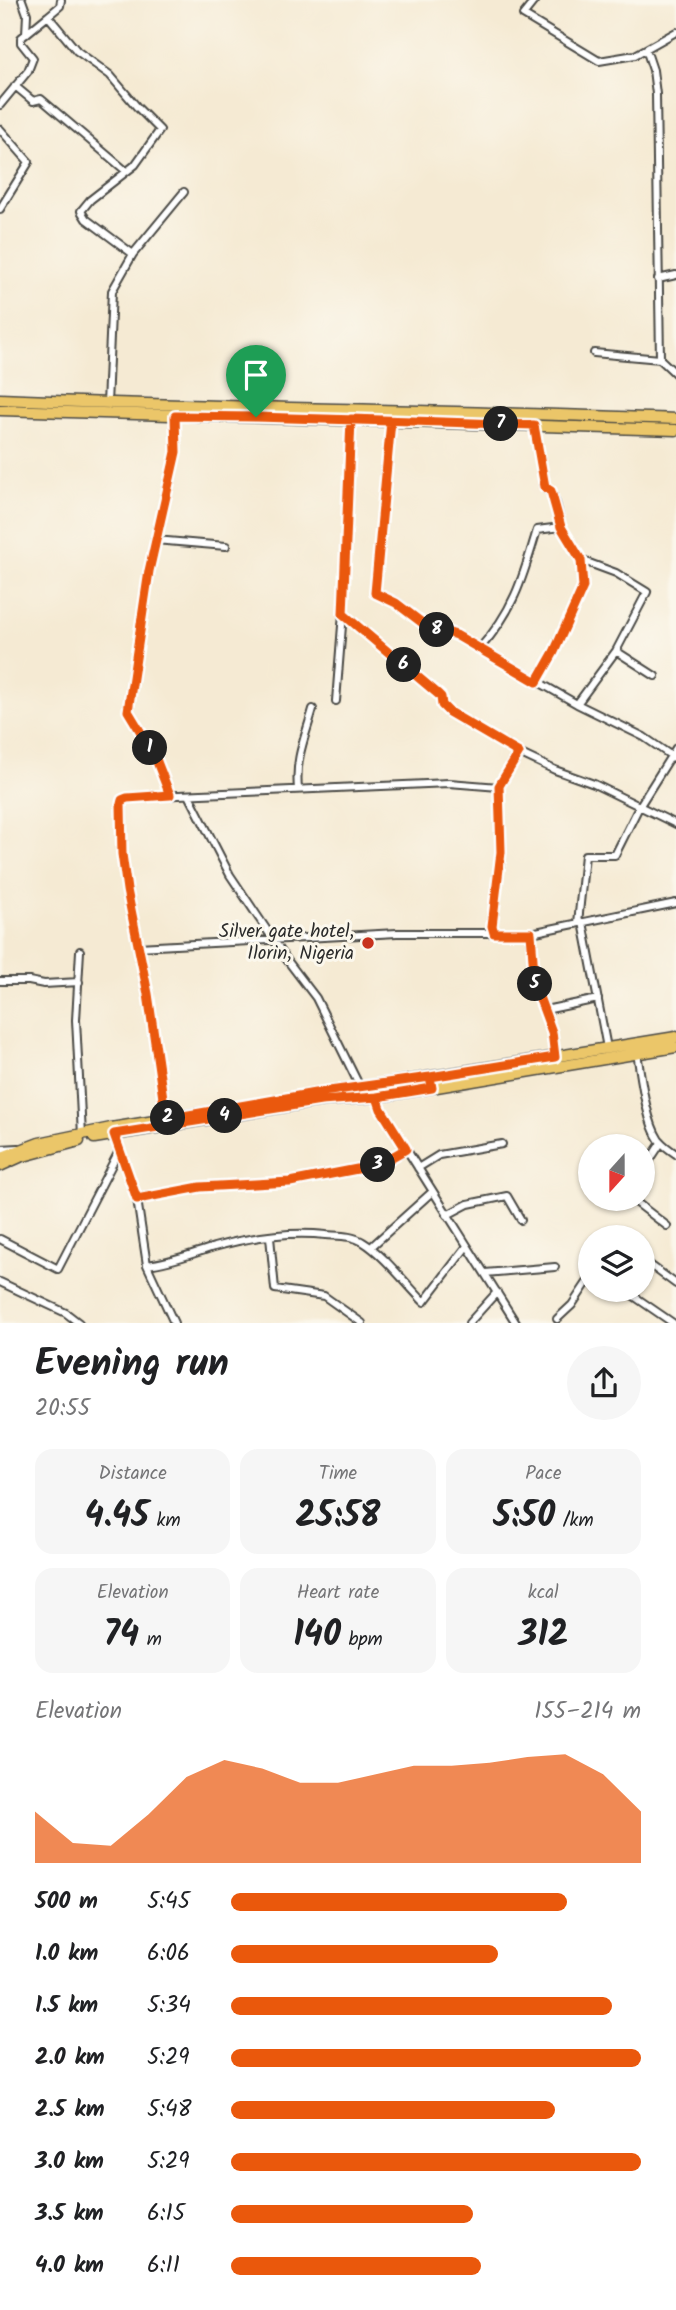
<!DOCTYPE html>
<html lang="en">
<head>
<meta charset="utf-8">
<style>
	:root { --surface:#fff; --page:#f6f6f6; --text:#202124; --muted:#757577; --accent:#ea580c }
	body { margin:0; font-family:Kalam,sans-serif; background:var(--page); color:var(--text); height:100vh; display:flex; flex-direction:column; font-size:26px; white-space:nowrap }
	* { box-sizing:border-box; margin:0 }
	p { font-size:23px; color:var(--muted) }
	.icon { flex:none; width:38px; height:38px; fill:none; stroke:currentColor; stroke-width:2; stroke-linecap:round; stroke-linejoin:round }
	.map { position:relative; height:1323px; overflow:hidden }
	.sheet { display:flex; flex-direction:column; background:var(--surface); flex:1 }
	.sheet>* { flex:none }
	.needle { width:46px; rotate:201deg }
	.fabs { position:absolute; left:578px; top:1134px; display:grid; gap:14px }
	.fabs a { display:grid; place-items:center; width:77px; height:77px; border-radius:50%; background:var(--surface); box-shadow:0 2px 5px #0004; font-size:35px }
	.pin { position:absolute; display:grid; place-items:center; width:60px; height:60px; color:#fff; margin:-72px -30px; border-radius:50% 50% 50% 0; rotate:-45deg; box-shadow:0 0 7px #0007 }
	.pin .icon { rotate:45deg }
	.km { position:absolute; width:35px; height:35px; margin:-18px; border-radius:50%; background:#222; color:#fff; font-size:19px; line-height:35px; text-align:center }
	.round { display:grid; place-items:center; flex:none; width:74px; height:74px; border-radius:37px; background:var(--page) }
	.summary { display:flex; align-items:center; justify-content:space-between; height:119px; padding:0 35px }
	h1 { font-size:38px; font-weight:700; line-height:52px }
	.figures { display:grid; grid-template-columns:repeat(3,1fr); gap:10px; height:119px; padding:7px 35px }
	.figures div { display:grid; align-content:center; border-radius:18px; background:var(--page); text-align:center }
	.figures b { font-size:35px; font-weight:700 }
	.figures small { font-size:19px; font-weight:400 }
	.figures p { font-size:19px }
	.chart { height:196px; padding:14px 35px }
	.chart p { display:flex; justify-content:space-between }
	.chart svg { width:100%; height:126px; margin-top:7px; fill:var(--accent); opacity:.7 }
	ul { padding:0 35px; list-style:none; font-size:23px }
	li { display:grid; grid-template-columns:112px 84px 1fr; align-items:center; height:52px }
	li i { height:18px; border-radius:9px; background:var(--accent) }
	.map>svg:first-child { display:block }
</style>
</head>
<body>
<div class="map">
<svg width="676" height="1323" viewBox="0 0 676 1323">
	<rect width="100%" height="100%" fill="#fbf7ec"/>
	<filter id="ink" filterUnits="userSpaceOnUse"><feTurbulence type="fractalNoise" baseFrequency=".0143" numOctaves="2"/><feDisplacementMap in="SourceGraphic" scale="14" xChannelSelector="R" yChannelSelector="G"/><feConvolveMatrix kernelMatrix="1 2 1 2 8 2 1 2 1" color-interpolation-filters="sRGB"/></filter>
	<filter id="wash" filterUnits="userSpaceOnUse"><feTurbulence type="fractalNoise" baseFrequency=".00686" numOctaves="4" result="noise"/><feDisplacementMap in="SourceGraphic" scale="28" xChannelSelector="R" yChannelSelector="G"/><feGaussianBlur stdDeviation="1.57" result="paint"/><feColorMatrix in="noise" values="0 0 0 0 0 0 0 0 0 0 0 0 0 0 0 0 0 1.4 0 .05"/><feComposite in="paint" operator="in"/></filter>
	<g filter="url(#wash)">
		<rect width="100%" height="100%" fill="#f5ead3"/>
	</g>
	<g filter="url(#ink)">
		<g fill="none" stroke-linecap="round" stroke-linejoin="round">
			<defs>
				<path id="minor" d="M 22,0 L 27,14 L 26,34
					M 535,0 L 523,15 L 599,61 L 635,55 L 676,32
					M 48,16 L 60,6 L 61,0
					M 646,49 L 653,70 L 656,94 L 660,359
					M 15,86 L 33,101 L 41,99 L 126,171
					M 0,105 L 28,71 L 33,58 L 21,43 L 21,38 L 48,16 L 77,51 L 110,75 L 137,107 L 160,130 L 135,165 L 90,200 L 81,211 L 86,219 L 133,254 L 112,291 L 107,404
					M 0,129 L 29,162 L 0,209
					M 133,254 L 184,192
					M 658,279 L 676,275
					M 594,353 L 660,359 L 676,374
					M 391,421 L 375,593 L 396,602 L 425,625 L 456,635 L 577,704 L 644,737 L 676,759
					M 534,425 L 545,487 C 557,495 558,513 561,527
					M 155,540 L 226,546
					M 343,614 L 438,694 L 441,697 L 442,705 L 449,712 L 519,753 L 555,770 L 594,784 L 676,824
					M 480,648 C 514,611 523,577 537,530 L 561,527 L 581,560
					M 616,651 L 655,676
					M 537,682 L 554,652 L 583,587 L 581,560 L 616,573 L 647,592 L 616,651 L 577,704
					M 336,701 L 343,613 L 351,420
					M 298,789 C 295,758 305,738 313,709
					M 170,795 L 154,754 L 128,711 L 149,571 L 176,452 L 175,416
					M 189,795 L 230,875 L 287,960 L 316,998 L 360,1087
					M 583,922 L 607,1048
					M 578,923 L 585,855 L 615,855 L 639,807 L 676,748
					M 494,933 L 492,926 L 501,852 L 499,787 L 519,753
					M 531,933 L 535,986 L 545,1010 L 598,999
					M 138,947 L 397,933 L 531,933 L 676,903
					M 80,951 L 76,1020 L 82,1135
					M 0,981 L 29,981 L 44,984 L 79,982
					M 545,1010 L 552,1032 L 555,1057
					M 637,1053 C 641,1076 646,1121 659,1140 C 664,1146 670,1150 676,1154
					M 377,1097 L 381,1109 L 516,1323
					M 166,1119 L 148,994 L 127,890 L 122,854 L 122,800 L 133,797 L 449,783 L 499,787
					M 114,1134 L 137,1199 L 147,1265 L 174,1323
					M 0,1149 L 19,1148
					M 418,1168 L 439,1155 L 502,1144
					M 642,1172 L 661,1143
					M 137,1199 L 200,1187 L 290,1182 L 378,1165 L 406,1149
					M 632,1199 L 667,1226
					M 447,1215 L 468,1204 L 507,1196 L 521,1220
					M 270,1237 L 275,1289 L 324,1296 L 362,1323
					M 0,1239 L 58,1269 L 120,1149
					M 371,1247 L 432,1192
					M 642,1259 L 676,1284
					M 147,1265 C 172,1262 191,1254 214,1247 C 250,1237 290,1231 326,1235 C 338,1236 352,1235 363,1242 C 383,1254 407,1285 424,1302 L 467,1246
					M 485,1273 L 555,1267
					M 0,1282 L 66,1313 L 79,1323
					M 625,1290 L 673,1323
					M 557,1319 L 572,1305 L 590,1278
					M 469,1323 L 497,1292"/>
				<path id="primary" d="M 0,399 C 225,408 451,410 676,419
					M 0,410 L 676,430
					M 94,1138 L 321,1101 L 377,1097 L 676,1047
					M 0,1158 L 39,1143 L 111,1128 L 676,1037
					M 0,1166 L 20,1157 L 79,1141"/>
			</defs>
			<use href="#minor" stroke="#494844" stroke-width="10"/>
			<use href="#primary" stroke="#494844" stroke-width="13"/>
			<use href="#minor" stroke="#fff" stroke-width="6"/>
			<use href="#primary" stroke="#ebc669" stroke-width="10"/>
		</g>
	</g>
	<g fill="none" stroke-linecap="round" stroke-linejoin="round" filter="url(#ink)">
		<defs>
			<path id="route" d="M 256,417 L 175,416 L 176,452 L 149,571 L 128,711 L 154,754 L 170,795 L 127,798 L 122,800 L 121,804 L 122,854 L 127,890 L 148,994 L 166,1119 L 315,1093 L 430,1077 L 432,1088 L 377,1097 L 381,1109 L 406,1149 L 378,1165 L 290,1182 L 200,1187 L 137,1199 L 114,1134 L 321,1101 L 377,1097 L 432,1088 L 430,1077 L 555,1057 L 552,1032 L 535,986 L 531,933 L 494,933 L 492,926 L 501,852 L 499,786 L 519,753 L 449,712 L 442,705 L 441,697 L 438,694 L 343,614 L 351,419 L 534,425 L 545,487 L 551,491 L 561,527 L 581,560 L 583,587 L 554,652 L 537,682 L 456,635 L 425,625 L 396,603 L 375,593 L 391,421 C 346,420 301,418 256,417"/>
		</defs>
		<use href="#route" stroke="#fff" stroke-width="14"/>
		<use href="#route" stroke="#ea580c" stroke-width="9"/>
	</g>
	<circle fill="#c8321e" stroke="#fbf7ec" stroke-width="2.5" cx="368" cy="943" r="7"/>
	<g text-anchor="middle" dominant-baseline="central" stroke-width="6" stroke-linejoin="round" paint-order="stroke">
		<g font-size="19" fill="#2b2b2b" stroke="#fbf7ec" text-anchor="end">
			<text x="354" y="932">Silver gate hotel,<tspan x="354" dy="22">Ilorin, Nigeria</tspan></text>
		</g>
	</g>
</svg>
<div class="fabs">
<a><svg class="needle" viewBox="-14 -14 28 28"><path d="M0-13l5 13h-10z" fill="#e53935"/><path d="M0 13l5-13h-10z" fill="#757577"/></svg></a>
<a><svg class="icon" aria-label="layers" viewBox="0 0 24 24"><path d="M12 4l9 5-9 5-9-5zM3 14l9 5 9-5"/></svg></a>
</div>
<div class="pin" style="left:256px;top:417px;background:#1e9e55"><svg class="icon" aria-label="arrive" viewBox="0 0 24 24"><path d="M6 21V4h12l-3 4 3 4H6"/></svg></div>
<b class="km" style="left:150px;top:748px">1</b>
<b class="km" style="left:168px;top:1118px">2</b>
<b class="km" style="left:378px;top:1165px">3</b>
<b class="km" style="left:225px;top:1116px">4</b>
<b class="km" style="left:535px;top:984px">5</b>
<b class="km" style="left:404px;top:665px">6</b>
<b class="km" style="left:501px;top:424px">7</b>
<b class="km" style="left:437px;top:630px">8</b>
</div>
<section class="sheet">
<div class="summary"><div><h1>Evening run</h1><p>20:55</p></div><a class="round"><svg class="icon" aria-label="share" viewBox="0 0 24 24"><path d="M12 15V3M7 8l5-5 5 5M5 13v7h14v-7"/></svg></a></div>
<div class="figures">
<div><p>Distance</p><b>4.45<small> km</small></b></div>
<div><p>Time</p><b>25:58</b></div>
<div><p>Pace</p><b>5:50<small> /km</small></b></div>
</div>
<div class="figures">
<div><p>Elevation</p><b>74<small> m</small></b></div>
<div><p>Heart rate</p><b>140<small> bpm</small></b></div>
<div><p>kcal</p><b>312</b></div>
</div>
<div class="chart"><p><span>Elevation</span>155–214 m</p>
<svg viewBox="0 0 160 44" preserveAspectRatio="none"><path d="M0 44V26L10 37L20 38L30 27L40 14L50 8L60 11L70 16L80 16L90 13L100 10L110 10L120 9L130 7L140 6L150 13L160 26V44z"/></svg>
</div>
<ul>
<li><b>500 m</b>5:45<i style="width:82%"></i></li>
<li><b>1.0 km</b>6:06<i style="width:65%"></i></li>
<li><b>1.5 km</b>5:34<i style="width:93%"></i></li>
<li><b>2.0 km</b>5:29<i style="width:100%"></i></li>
<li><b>2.5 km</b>5:48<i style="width:79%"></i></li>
<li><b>3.0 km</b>5:29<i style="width:100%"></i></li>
<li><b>3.5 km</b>6:15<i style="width:59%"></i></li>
<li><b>4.0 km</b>6:11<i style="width:61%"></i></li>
</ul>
</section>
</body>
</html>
